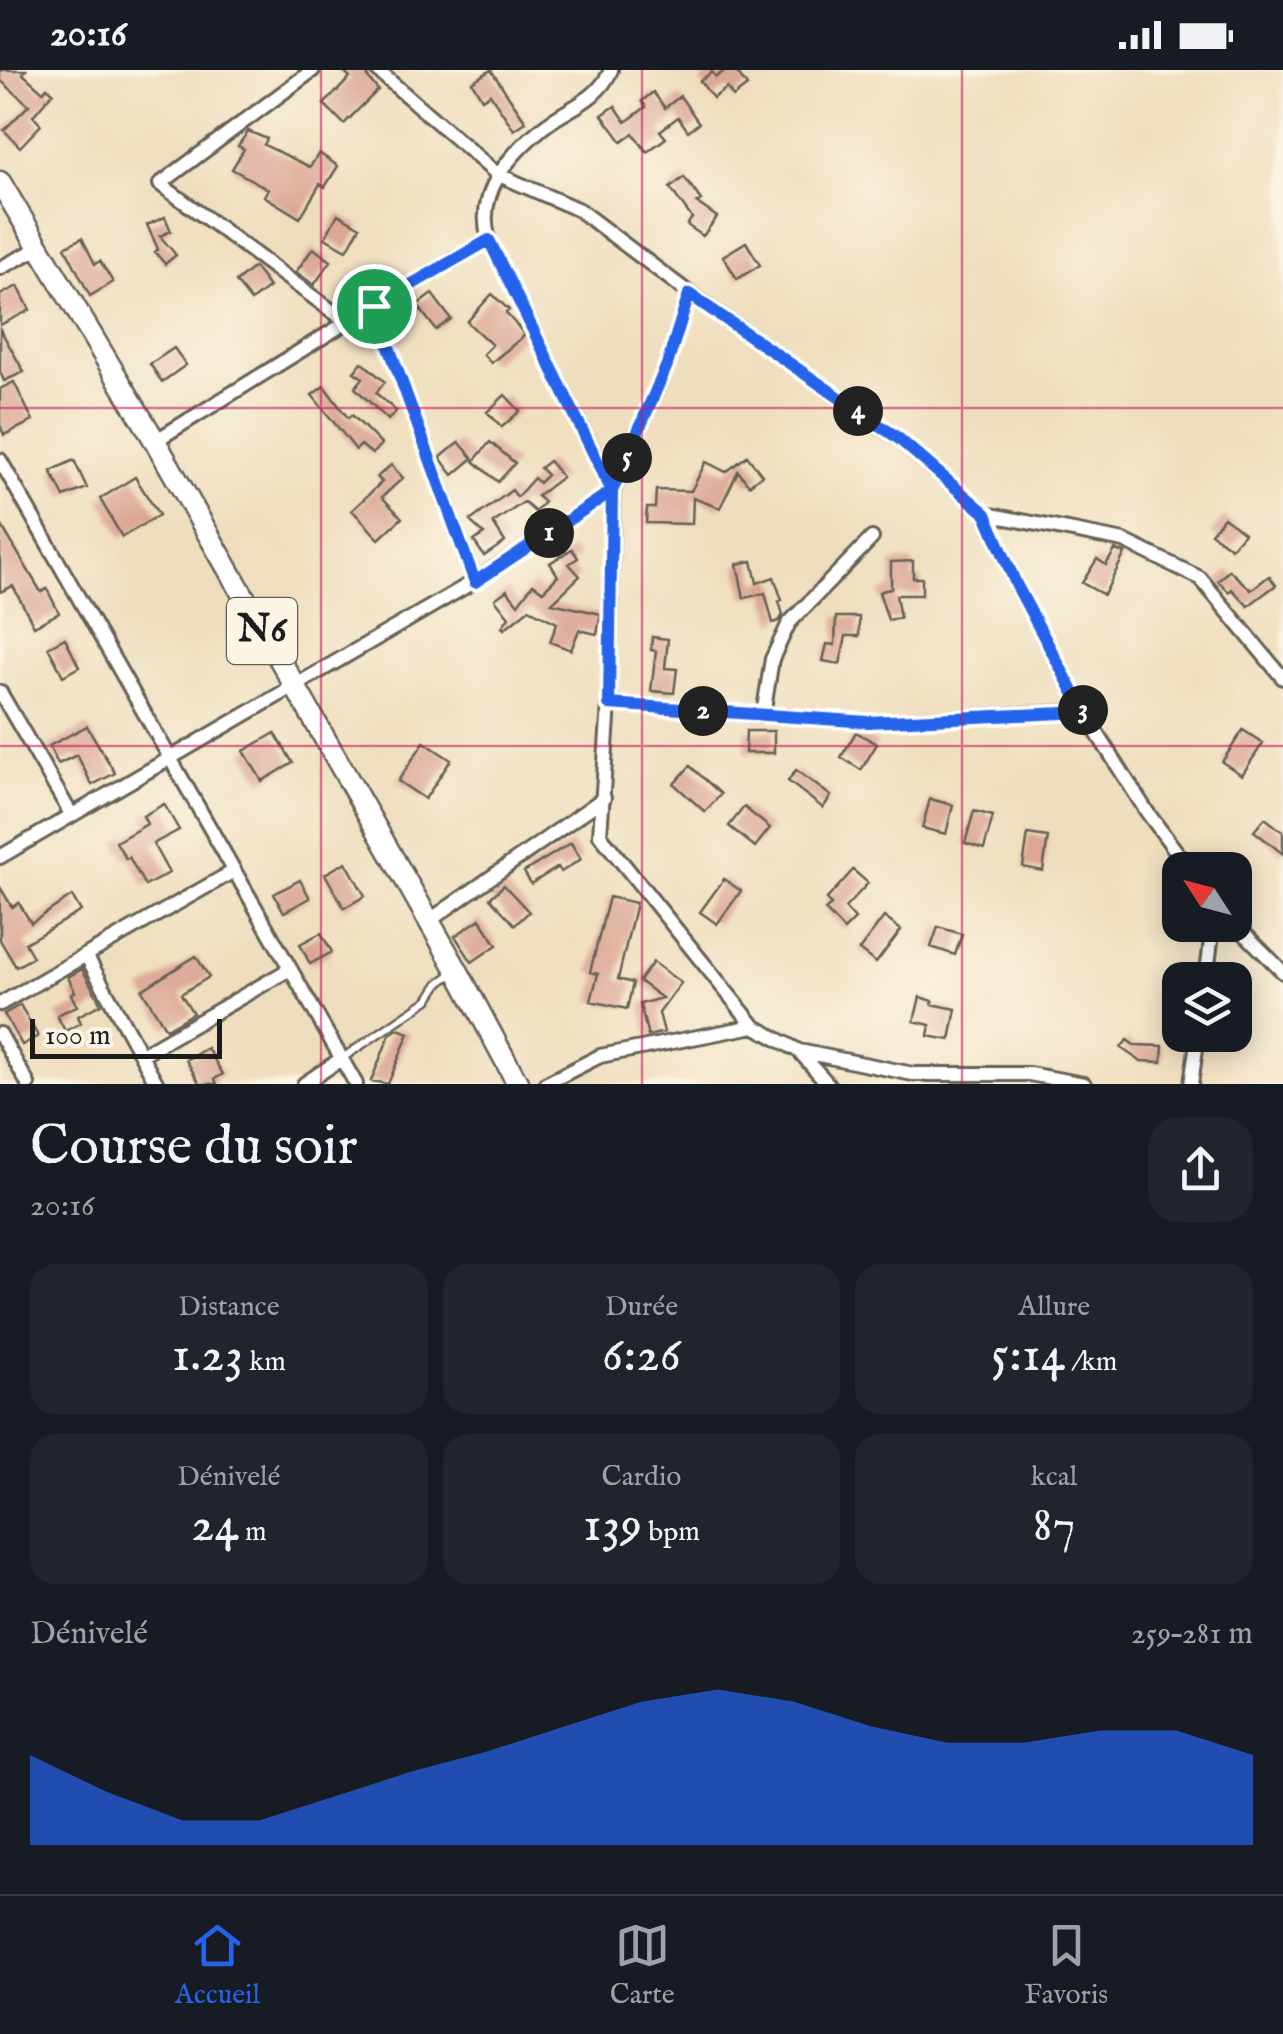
<!DOCTYPE html>
<html lang="fr">
<head>
<meta charset="utf-8">
<style>
	:root { --surface:#171b24; --page:#20242c; --text:#f1f3f6; --muted:#9ea1a6; --line:#363941; --accent:#2563eb }
	body { margin:0; font-family:"IM FELL English",serif; background:var(--page); color:var(--text); height:100vh; display:flex; flex-direction:column; font-size:38px; white-space:nowrap }
	* { box-sizing:border-box; margin:0 }
	p { font-size:32px; color:var(--muted) }
	.icon { flex:none; width:55px; height:55px; fill:none; stroke:currentColor; stroke-width:2; stroke-linecap:round; stroke-linejoin:round }
	.map { position:relative; height:1014px; overflow:hidden }
	.panel { display:flex; flex-direction:column; background:var(--surface); flex:1 }
	.panel>* { flex:none }
	.needle { width:65px; rotate:306deg }
	.buttons { position:absolute; left:1162px; top:782px; display:grid; gap:20px }
	.buttons a { display:grid; place-items:center; width:90px; height:90px; border-radius:20px; background:var(--surface); box-shadow:0 5px 25px #0003; font-size:50px }
	.scale { position:absolute; left:30px; bottom:25px; width:192px; box-sizing:border-box; padding-left:10px; border:5px solid #1c1c1c; border-top:0; font-size:28px; line-height:35px; white-space:nowrap; color:#1c1c1c; -webkit-text-stroke:8px #fcf5e5; paint-order:stroke }
	.pin { position:absolute; display:grid; place-items:center; width:85px; height:85px; color:#fff; margin:-42px; border:5px solid #fff; border-radius:50%; box-shadow:0 2px 10px #0007 }
	.km { position:absolute; width:50px; height:50px; margin:-25px; border-radius:50%; background:#222; color:#fff; font-size:28px; line-height:50px; text-align:center }
	.round { display:grid; place-items:center; flex:none; width:105px; height:105px; border-radius:30px; background:var(--page) }
	.head { display:flex; align-items:center; justify-content:space-between; height:170px; padding:0 30px }
	h1 { font-size:55px; font-weight:600; line-height:75px }
	.metrics { display:grid; grid-template-columns:repeat(3,1fr); gap:15px; height:170px; padding:10px 30px }
	.metrics div { display:grid; align-content:center; border-radius:25px; background:var(--page); text-align:center }
	.metrics b { font-size:50px; font-weight:600 }
	.metrics small { font-size:28px; font-weight:400 }
	.metrics p { font-size:28px }
	.chart { height:280px; padding:20px 30px }
	.chart p { display:flex; justify-content:space-between }
	.chart svg { width:100%; height:180px; margin-top:10px; fill:var(--accent); opacity:.7 }
	.status { display:flex; justify-content:space-between; align-items:center; height:70px; padding:0 50px; background:var(--surface); direction:ltr }
	.status svg { height:28px; fill:currentColor }
	.tabs { display:flex; justify-content:space-around; align-items:center; height:140px; border-top:2px solid var(--line); background:var(--surface); font-size:28px; color:var(--muted) }
	.tabs a { display:grid; justify-items:center; gap:5px }
	.tabs .active { color:var(--accent) }
	.map>svg:first-child { display:block }
</style>
</head>
<body>
<div class="status"><b>20:16</b><svg viewBox="0 0 49 12"><path d="M0 12V9h3v3zM5 12V6h3v6zM10 12V3h3v9zM15 12V0h3v12zM26 1h20v11H26zM47 4h2v5h-2z"/></svg></div>
<div class="map">
<svg width="1283" height="1014" viewBox="0 0 1283 1014">
	<rect width="100%" height="100%" fill="#fcf5e5"/>
	<filter id="ink" filterUnits="userSpaceOnUse"><feTurbulence type="fractalNoise" baseFrequency=".01" numOctaves="2"/><feDisplacementMap in="SourceGraphic" scale="20" xChannelSelector="R" yChannelSelector="G"/><feConvolveMatrix kernelMatrix="1 2 1 2 8 2 1 2 1" color-interpolation-filters="sRGB"/></filter>
	<filter id="wash" filterUnits="userSpaceOnUse"><feTurbulence type="fractalNoise" baseFrequency=".0048" numOctaves="4" result="noise"/><feDisplacementMap in="SourceGraphic" scale="40" xChannelSelector="R" yChannelSelector="G"/><feGaussianBlur stdDeviation="2.25" result="paint"/><feColorMatrix in="noise" values="0 0 0 0 0 0 0 0 0 0 0 0 0 0 0 0 0 1.4 0 .05"/><feComposite in="paint" operator="in"/></filter>
	<g filter="url(#wash)">
		<rect width="100%" height="100%" fill="#efdebd"/>
		<g id="blocks">
			<path fill="#dca795" d="M 0,0 L 26,0 L 23,4 L 43,22 L 47,17 L 53,22 L 33,46 L 41,55 L 20,77 L 4,60 L 29,35 L 0,10 Z
				M 342,0 L 367,0 L 368,8 L 378,20 L 344,54 L 324,34 L 350,8 Z
				M 491,0 L 526,52 L 514,60 L 490,24 L 482,29 L 472,12 Z
				M 726,0 L 735,0 L 747,16 L 733,27 L 727,18 L 713,28 L 700,11 L 712,2 L 716,7 Z
				M 653,22 L 665,38 L 680,26 L 699,53 L 688,61 L 678,47 L 660,61 L 666,68 L 647,82 L 633,63 L 622,72 L 602,45 L 615,36 L 626,52 L 646,37 L 642,31 Z
				M 248,61 L 267,69 L 264,75 L 310,97 L 319,83 L 338,96 L 325,117 L 320,114 L 300,148 L 264,126 L 268,119 L 232,99 L 244,79 L 238,76 Z
				M 684,107 L 701,130 L 697,133 L 717,147 L 703,166 L 687,155 L 692,148 L 670,118 Z
				M 338,144 L 360,157 L 347,180 L 325,168 Z
				M 165,147 L 171,161 L 160,166 L 176,185 L 165,194 L 155,182 L 158,179 L 147,155 Z
				M 82,168 L 95,194 L 100,191 L 113,212 L 90,226 L 65,177 Z
				M 746,172 L 760,195 L 737,209 L 723,186 Z
				M 313,178 L 331,191 L 314,215 L 296,202 Z
				M 254,197 L 269,217 L 251,231 L 236,212 Z
				M 18,216 L 30,240 L 0,255 L 0,225 Z
				M 432,224 L 451,249 L 436,260 L 417,235 Z
				M 492,224 L 509,240 L 506,243 L 525,265 L 491,293 L 483,284 L 492,275 L 467,252 Z
				M 0,259 L 24,302 L 4,311 L 0,302 Z
				M 174,278 L 186,295 L 162,312 L 150,294 Z
				M 362,292 L 385,312 L 376,323 L 396,341 L 388,350 L 355,318 L 363,308 L 354,302 Z
				M 14,312 L 33,351 L 4,365 L 0,355 L 0,319 Z
				M 324,316 L 348,348 L 352,345 L 381,374 L 372,384 L 361,375 L 356,380 L 312,325 Z
				M 505,325 L 520,341 L 502,357 L 487,342 Z
				M 459,372 L 473,388 L 453,405 L 440,388 Z
				M 490,372 L 515,393 L 498,412 L 474,391 Z
				M 747,386 L 762,405 L 749,415 L 738,401 L 720,438 L 693,428 L 692,454 L 646,453 L 647,438 L 655,438 L 656,420 L 691,421 L 706,392 L 726,402 Z
				M 74,390 L 87,418 L 64,427 L 51,401 Z
				M 549,391 L 562,407 L 537,426 L 544,432 L 535,442 L 524,432 L 493,453 L 505,472 L 484,486 L 474,471 L 484,464 L 470,451 L 512,420 L 517,427 L 534,408 L 539,413 L 547,405 L 540,398 Z
				M 391,395 L 403,408 L 382,427 L 402,448 L 379,469 L 352,440 L 382,412 L 377,407 Z
				M 135,407 L 159,445 L 122,467 L 100,429 Z
				M 1224,447 L 1244,463 L 1231,478 L 1211,463 Z
				M 0,453 L 41,522 L 47,519 L 59,543 L 34,556 L 13,516 L 0,522 Z
				M 572,479 L 578,488 L 569,494 L 580,506 L 552,533 L 601,544 L 597,564 L 579,560 L 571,580 L 550,572 L 557,553 L 529,539 L 504,559 L 502,557 L 509,547 L 495,529 L 507,520 L 518,534 L 533,514 L 543,521 L 558,506 L 550,493 Z
				M 1115,480 L 1125,483 L 1104,525 L 1082,513 L 1097,489 L 1106,495 Z
				M 752,491 L 757,513 L 774,507 L 782,530 L 779,531 L 783,545 L 779,551 L 773,553 L 765,523 L 744,528 L 737,494 Z
				M 913,491 L 913,508 L 922,508 L 922,525 L 896,525 L 900,548 L 888,550 L 879,522 L 891,518 L 891,492 Z
				M 1229,500 L 1251,520 L 1269,506 L 1276,515 L 1248,536 L 1232,519 L 1229,522 L 1218,511 Z
				M 836,547 L 859,547 L 859,566 L 846,566 L 840,594 L 823,591 L 827,574 L 835,575 Z
				M 652,567 L 668,569 L 665,598 L 677,599 L 674,623 L 651,621 L 656,581 L 651,580 Z
				M 65,568 L 79,597 L 63,606 L 48,577 Z
				M 87,656 L 115,703 L 92,715 L 77,685 L 58,694 L 49,676 Z
				M 1243,660 L 1263,673 L 1242,705 L 1222,692 Z
				M 746,661 L 774,661 L 774,683 L 745,683 Z
				M 856,662 L 877,674 L 861,700 L 841,687 Z
				M 275,663 L 293,693 L 262,711 L 244,681 Z
				M 424,672 L 451,690 L 425,729 L 398,711 Z
				M 690,696 L 721,724 L 705,742 L 674,714 Z
				M 796,700 L 831,726 L 823,738 L 788,711 Z
				M 930,729 L 953,735 L 946,764 L 922,758 Z
				M 164,734 L 179,760 L 153,774 L 169,803 L 145,816 L 129,787 L 126,789 L 116,772 L 147,754 L 143,746 Z
				M 744,737 L 770,758 L 755,777 L 729,756 Z
				M 974,741 L 993,746 L 984,779 L 965,773 Z
				M 1265,748 L 1283,762 L 1283,784 L 1254,761 Z
				M 1028,764 L 1048,767 L 1043,801 L 1023,797 Z
				M 571,773 L 581,789 L 561,802 L 558,797 L 531,814 L 524,802 Z
				M 346,792 L 365,826 L 344,838 L 325,804 Z
				M 853,800 L 868,813 L 845,838 L 855,849 L 844,860 L 825,840 L 831,835 L 826,830 Z
				M 724,809 L 741,821 L 717,854 L 700,842 Z
				M 300,810 L 310,828 L 284,842 L 274,824 Z
				M 504,815 L 529,842 L 515,855 L 490,828 Z
				M 0,817 L 12,837 L 19,833 L 31,853 L 72,826 L 81,841 L 25,873 L 33,887 L 16,897 L 0,870 Z
				M 609,827 L 636,833 L 618,909 L 633,913 L 627,939 L 591,931 L 598,904 L 590,902 Z
				M 884,847 L 901,860 L 876,893 L 859,880 Z
				M 480,849 L 497,875 L 472,892 L 455,866 Z
				M 938,857 L 962,864 L 955,885 L 931,877 Z
				M 321,863 L 332,882 L 310,894 L 300,874 Z
				M 196,886 L 209,907 L 181,924 L 193,943 L 166,959 L 142,920 Z
				M 653,892 L 681,913 L 659,943 L 664,962 L 648,966 L 640,934 L 662,928 L 639,911 Z
				M 82,899 L 101,934 L 78,946 L 81,953 L 65,961 L 57,945 L 77,936 L 71,924 L 75,922 L 68,907 Z
				M 920,927 L 933,931 L 932,934 L 956,939 L 950,970 L 928,966 L 930,955 L 914,951 Z
				M 20,935 L 38,966 L 22,975 L 4,944 Z
				M 398,959 L 409,963 L 388,1014 L 371,1011 L 390,964 Z
				M 1127,970 L 1134,975 L 1163,976 L 1162,992 L 1140,991 L 1121,978 Z
				M 207,978 L 223,1004 L 215,1009 L 217,1014 L 200,1014 L 186,990 Z"/>
		</g>
	</g>
	<g filter="url(#ink)">
		<use href="#blocks" fill-opacity="0" stroke="#666054" stroke-width="2.5"/>
		<g fill="none" stroke-linecap="round" stroke-linejoin="round">
			<defs>
				<path id="service" d="M 341,989 L 428,930 L 439,913 L 452,904"/>
				<path id="minor" d="M 313,0 L 160,114 L 347,252
					M 377,0 L 497,104 L 579,140 L 689,223 L 897,368 L 986,444 L 1016,514 L 1083,641 L 1147,742 L 1190,800
					M 611,0 C 597,32 568,37 542,58 C 508,86 475,124 489,170 L 613,421 L 609,634 L 600,765 L 754,956 L 799,981 L 913,1004 L 1029,1004 L 1084,1014
					M 0,198 L 41,177
					M 374,236 L 475,511
					M 155,371 L 347,252 L 489,170
					M 0,390 L 356,1014
					M 986,444 L 1124,471 L 1200,508 L 1283,608
					M 0,622 L 71,744
					M 609,634 L 868,652 L 1083,641
					M 763,645 L 772,589 L 789,553 L 872,468
					M 0,787 L 475,511 L 613,421 L 667,295 L 689,223
					M 429,851 L 604,728
					M 1235,854 L 1283,902
					M 87,887 L 157,1014
					M 1206,910 L 1213,855
					M 0,934 L 234,801
					M 0,964 L 28,1014
					M 799,981 L 828,1014
					M 141,985 L 290,899
					M 304,1014 L 341,989
					M 545,1014 L 600,986 L 754,956
					M 1191,1014 L 1198,965"/>
				<path id="trunk" d="M 0,112 L 155,371 L 457,900 L 518,1014"/>
			</defs>
			<use href="#service" stroke="#666054" stroke-width="11"/>
			<use href="#minor" stroke="#666054" stroke-width="18"/>
			<use href="#trunk" stroke="#666054" stroke-width="25"/>
			<use href="#service" stroke="#fff" stroke-width="6"/>
			<use href="#minor" stroke="#fff" stroke-width="12"/>
			<use href="#trunk" stroke="#fff" stroke-width="20"/>
		</g>
	</g>
	<g fill="none" stroke-linecap="round" stroke-linejoin="round" filter="url(#ink)">
		<defs>
			<path id="route" d="M 374,236 L 475,512 L 612,421 L 609,634 L 868,652 L 1084,642 L 1016,514 L 986,444 L 898,368 L 689,224 L 667,295 L 612,421 L 489,170 L 374,236"/>
		</defs>
		<use href="#route" stroke="#fff" stroke-width="20"/>
		<use href="#route" stroke="#2563eb" stroke-width="12"/>
	</g>
	<path fill="none" stroke="#c2185b" stroke-width="2.5" stroke-opacity="0.55" d="M 321,0 L 321,1014M 642,0 L 642,1014M 962,0 L 962,1014M 0,338 L 1283,338M 0,676 L 1283,676"/>
	<g text-anchor="middle" dominant-baseline="central" stroke-width="8" stroke-linejoin="round" paint-order="stroke">
		<rect fill="#fcf5e5" stroke="#5f5d58" stroke-width="2.5" x="227" y="528" width="70" height="66" rx="8"/>
		<g font-size="38" font-weight="bold" fill="#1c1c1c">
			<text x="262" y="561">N6</text>
		</g>
	</g>
</svg>
<div class="buttons">
<a><svg class="needle" viewBox="-14 -14 28 28"><path d="M0-13l5 13h-10z" fill="#e53935"/><path d="M0 13l5-13h-10z" fill="#9ea1a6"/></svg></a>
<a><svg class="icon" aria-label="layers" viewBox="0 0 24 24"><path d="M12 4l9 5-9 5-9-5zM3 14l9 5 9-5"/></svg></a>
</div>
<div class="scale">100 m</div>
<div class="pin" style="left:374px;top:236px;background:#1e9e55"><svg class="icon" aria-label="arrive" viewBox="0 0 24 24"><path d="M6 21V4h12l-3 4 3 4H6"/></svg></div>
<b class="km" style="left:549px;top:463px">1</b>
<b class="km" style="left:703px;top:641px">2</b>
<b class="km" style="left:1083px;top:640px">3</b>
<b class="km" style="left:858px;top:341px">4</b>
<b class="km" style="left:627px;top:388px">5</b>
</div>
<section class="panel">
<div class="head"><div><h1>Course du soir</h1><p>20:16</p></div><a class="round"><svg class="icon" aria-label="share" viewBox="0 0 24 24"><path d="M12 15V3M7 8l5-5 5 5M5 13v7h14v-7"/></svg></a></div>
<div class="metrics">
<div><p>Distance</p><b>1.23<small> km</small></b></div>
<div><p>Durée</p><b>6:26</b></div>
<div><p>Allure</p><b>5:14<small> /km</small></b></div>
</div>
<div class="metrics">
<div><p>Dénivelé</p><b>24<small> m</small></b></div>
<div><p>Cardio</p><b>139<small> bpm</small></b></div>
<div><p>kcal</p><b>87</b></div>
</div>
<div class="chart"><p><span>Dénivelé</span>259–281 m</p>
<svg viewBox="0 0 160 44" preserveAspectRatio="none"><path d="M0 44V22L10 31L20 38L30 38L40 32L50 26L60 21L70 15L80 9L90 6L100 9L110 15L120 19L130 19L140 16L150 16L160 22V44z"/></svg>
</div>
</section>
<nav class="tabs">
<a class="active"><svg class="icon" aria-label="home" viewBox="0 0 24 24"><path d="M3 11l9-7 9 7M6 9v11h12V9"/></svg>Accueil</a>
<a><svg class="icon" aria-label="map" viewBox="0 0 24 24"><path d="M3 6l6-2 6 2 6-2v14l-6 2-6-2-6 2zM9 4v14M15 6v14"/></svg>Carte</a>
<a><svg class="icon" aria-label="saved" viewBox="0 0 24 24"><path d="M7 4h10v16l-5-4-5 4z"/></svg>Favoris</a>
</nav>
</body>
</html>
